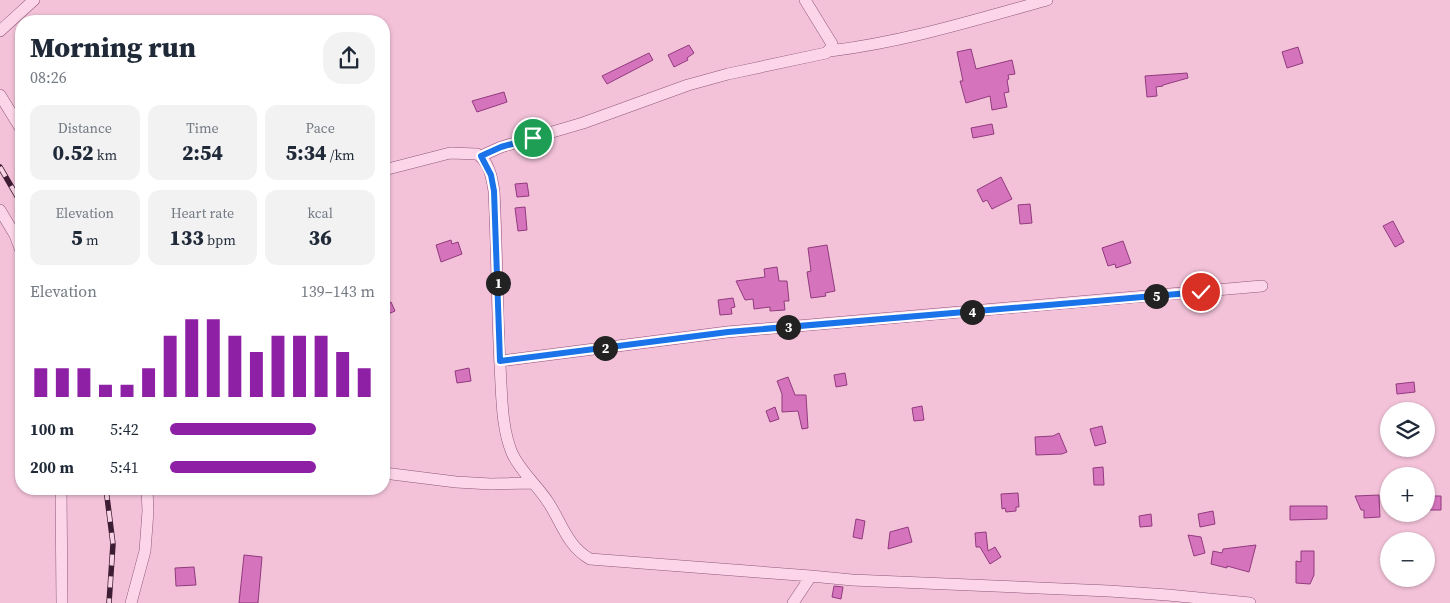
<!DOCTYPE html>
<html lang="en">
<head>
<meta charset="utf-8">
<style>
	:root { --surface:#fff; --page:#f2f2f3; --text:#1f2937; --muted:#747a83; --accent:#8d20a5 }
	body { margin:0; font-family:"Source Serif 4",serif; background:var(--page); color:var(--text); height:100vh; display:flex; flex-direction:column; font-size:19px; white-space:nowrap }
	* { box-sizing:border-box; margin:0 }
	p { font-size:16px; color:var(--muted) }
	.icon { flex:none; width:28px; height:28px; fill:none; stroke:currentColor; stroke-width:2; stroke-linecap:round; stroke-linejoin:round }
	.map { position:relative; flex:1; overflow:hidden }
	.panel { position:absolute; left:15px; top:15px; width:375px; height:480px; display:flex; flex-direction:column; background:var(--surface); border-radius:20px; box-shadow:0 1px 4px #0004 }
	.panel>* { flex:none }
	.controls { position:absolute; left:1380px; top:402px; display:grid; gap:10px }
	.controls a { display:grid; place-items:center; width:55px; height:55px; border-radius:50%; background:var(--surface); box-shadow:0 1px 4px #0004; font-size:25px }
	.pin { position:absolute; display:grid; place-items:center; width:42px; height:42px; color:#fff; margin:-21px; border:2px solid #fff; border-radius:50%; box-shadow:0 1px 5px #0007 }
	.km { position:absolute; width:25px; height:25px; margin:-12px; border-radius:50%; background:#222; color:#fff; font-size:14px; line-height:25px; text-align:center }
	.round { display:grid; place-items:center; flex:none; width:52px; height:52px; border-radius:20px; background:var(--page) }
	.overview { display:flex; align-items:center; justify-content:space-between; height:85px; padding:0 15px }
	h1 { font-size:28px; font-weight:800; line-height:38px }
	.metrics { display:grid; grid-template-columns:repeat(3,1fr); gap:8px; height:85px; padding:5px 15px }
	.metrics div { display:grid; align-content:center; border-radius:12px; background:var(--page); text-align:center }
	.metrics b { font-size:21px; font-weight:800 }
	.metrics small { font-size:14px; font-weight:400 }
	.metrics p { font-size:14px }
	.chart { height:140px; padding:10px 15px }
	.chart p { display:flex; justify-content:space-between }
	.chart svg { width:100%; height:90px; margin-top:5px; stroke:var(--accent); stroke-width:6 }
	ul { padding:0 15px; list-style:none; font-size:16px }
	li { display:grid; grid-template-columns:80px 60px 1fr; align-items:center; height:38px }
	li i { height:12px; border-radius:6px; background:var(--accent) }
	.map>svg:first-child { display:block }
</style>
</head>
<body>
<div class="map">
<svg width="1450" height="603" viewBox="0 0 1450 603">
	<rect width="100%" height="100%" fill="#f3c2d9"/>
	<path fill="#d574bd" stroke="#913a7d" d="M 689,45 L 694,53 L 687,58 L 688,60 L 674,67 L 668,55 Z
		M 1298,47 L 1303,63 L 1287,68 L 1282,52 Z
		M 971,49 L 976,69 L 1012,60 L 1015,74 L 1008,75 L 1009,79 L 1007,80 L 1009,92 L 1004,93 L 1007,107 L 992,110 L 990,96 L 966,103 L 960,81 L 963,81 L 957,52 Z
		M 649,53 L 653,60 L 607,84 L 602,76 Z
		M 1187,73 L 1188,78 L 1163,85 L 1163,86 L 1156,87 L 1157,96 L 1147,97 L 1145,76 Z
		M 504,92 L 507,102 L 477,112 L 472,101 Z
		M 992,124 L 994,134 L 973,138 L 971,128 Z
		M 1001,177 L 1012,199 L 992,209 L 987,200 L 983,202 L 977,190 Z
		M 527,183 L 529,196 L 517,197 L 515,184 Z
		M 1030,204 L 1032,223 L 1020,224 L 1018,205 Z
		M 525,207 L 527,230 L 518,231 L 515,208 Z
		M 1393,221 L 1404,242 L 1395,247 L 1383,226 Z
		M 451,240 L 452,244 L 458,242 L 462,254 L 441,262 L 436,245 Z
		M 1123,241 L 1131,263 L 1116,268 L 1115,264 L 1108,266 L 1102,248 Z
		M 827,245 L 835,291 L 825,293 L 826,296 L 811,298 L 807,272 L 811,271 L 808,248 Z
		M 777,267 L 779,281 L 787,281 L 789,301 L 784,301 L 785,310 L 770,311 L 770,307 L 754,309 L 753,299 L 745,300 L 736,281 L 765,277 L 764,269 Z
		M 733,298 L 735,307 L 731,308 L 732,314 L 720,315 L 718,300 Z
		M 391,302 L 395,311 L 384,316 L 384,305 Z
		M 469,368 L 471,381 L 457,383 L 455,371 Z
		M 845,373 L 847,385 L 836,387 L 834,375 Z
		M 788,377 L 795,395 L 806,395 L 808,428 L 802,429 L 798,411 L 782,412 L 782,394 L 777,381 Z
		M 1414,382 L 1415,392 L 1397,394 L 1396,384 Z
		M 922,406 L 924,420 L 914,421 L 912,408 Z
		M 775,407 L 779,419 L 770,422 L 766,411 Z
		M 1102,426 L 1106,443 L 1095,446 L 1090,429 Z
		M 1059,433 L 1067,452 L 1062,454 L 1036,455 L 1035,437 L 1053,436 Z
		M 1103,467 L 1104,485 L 1094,485 L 1093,468 Z
		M 1018,493 L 1019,507 L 1016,507 L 1016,511 L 1006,512 L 1005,508 L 1002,509 L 1001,494 Z
		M 1379,495 L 1380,517 L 1364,518 L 1364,510 L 1361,510 L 1355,496 Z
		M 1430,496 L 1441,496 L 1441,510 L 1430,510 Z
		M 1290,506 L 1327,506 L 1327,519 L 1290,520 Z
		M 1213,511 L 1215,524 L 1200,527 L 1198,514 Z
		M 1151,514 L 1152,526 L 1140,527 L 1139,516 Z
		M 856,519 L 865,521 L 862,539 L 853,537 Z
		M 908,527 L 912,542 L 888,549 L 890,532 Z
		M 986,532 L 988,551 L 995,547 L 1001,557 L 990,564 L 980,547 L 976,547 L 975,533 Z
		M 1188,535 L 1201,537 L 1205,553 L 1194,556 Z
		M 1256,545 L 1249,572 L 1227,566 L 1227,568 L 1211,564 L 1213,551 L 1222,553 L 1223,549 Z
		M 1301,551 L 1314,551 L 1314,575 L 1310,584 L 1296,583 L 1296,561 L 1301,562 Z
		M 244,555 L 262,557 L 258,603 L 239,603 Z
		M 194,567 L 196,585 L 176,586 L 175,568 Z
		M 834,586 L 843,587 L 841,599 L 832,597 Z"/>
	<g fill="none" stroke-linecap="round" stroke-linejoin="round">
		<defs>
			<path id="street" d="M 0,31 L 34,0
				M 830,51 C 904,42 975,20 1047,0
				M 0,95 L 21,129
				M 481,156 L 501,147 L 583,123 L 688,85 L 728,74 L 826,53 L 832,47 L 832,44 L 805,0
				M 384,170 L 450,153 L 477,154 C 489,161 492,178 494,191 C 497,249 497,308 500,366 C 502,395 501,426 512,453 C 520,471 537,485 548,502 C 562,523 567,546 590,559 L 811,576 L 852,580 L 1109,591 L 1168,595 L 1250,603
				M 0,210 L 15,235 L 21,251
				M 500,361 L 727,332 L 1262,286
				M 384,473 L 456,482 L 491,484 L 533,483
				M 61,489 L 62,603
				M 131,603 L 145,551 L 148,511 L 147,489
				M 793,603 L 811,576"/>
		</defs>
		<use href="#street" stroke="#8f577b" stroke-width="12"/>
		<use href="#street" stroke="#fcd6e8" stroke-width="11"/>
		<defs>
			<path id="rail" d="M 0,167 L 21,203
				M 106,489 L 113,544 L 109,603"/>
		</defs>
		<use href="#rail" stroke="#3d1d33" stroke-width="5.5"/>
		<use href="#rail" stroke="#f9d2e4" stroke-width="4" stroke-dasharray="11" stroke-linecap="butt"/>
	</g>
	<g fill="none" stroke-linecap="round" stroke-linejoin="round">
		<defs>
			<path id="route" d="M 533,138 L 501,147 L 481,156 L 491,175 L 494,191 L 500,361 L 728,332 L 1201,292"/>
		</defs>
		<use href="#route" stroke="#fff" stroke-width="10"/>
		<use href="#route" stroke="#1a73e8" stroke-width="6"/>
	</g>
</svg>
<div class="controls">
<a><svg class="icon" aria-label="layers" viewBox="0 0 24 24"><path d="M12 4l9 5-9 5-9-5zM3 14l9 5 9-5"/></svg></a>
<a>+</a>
<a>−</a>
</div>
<div class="pin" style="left:533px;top:138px;background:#1e9e55"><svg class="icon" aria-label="arrive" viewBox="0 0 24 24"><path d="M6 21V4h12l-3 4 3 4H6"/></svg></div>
<div class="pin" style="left:1201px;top:292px;background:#d93025"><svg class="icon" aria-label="check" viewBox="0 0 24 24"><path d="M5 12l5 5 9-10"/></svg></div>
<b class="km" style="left:498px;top:283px">1</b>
<b class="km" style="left:605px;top:348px">2</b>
<b class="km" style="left:788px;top:327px">3</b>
<b class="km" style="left:972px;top:312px">4</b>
<b class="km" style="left:1156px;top:296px">5</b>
<section class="panel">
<div class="overview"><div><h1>Morning run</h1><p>08:26</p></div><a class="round"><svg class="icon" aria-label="share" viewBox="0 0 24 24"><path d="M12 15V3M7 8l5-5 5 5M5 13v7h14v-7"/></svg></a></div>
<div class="metrics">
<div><p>Distance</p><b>0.52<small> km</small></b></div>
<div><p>Time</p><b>2:54</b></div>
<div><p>Pace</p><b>5:34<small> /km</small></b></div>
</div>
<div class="metrics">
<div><p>Elevation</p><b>5<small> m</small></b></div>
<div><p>Heart rate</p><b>133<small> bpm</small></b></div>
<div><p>kcal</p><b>36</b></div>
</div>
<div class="chart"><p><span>Elevation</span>139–143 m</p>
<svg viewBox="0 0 160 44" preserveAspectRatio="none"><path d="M5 44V30M15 44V30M25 44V30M35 44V38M45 44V38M55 44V30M65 44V14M75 44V6M85 44V6M95 44V14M105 44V22M115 44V14M125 44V14M135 44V14M145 44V22M155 44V30"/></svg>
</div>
<ul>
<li><b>100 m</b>5:42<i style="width:71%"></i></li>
<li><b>200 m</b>5:41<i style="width:71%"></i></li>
</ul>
</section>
</div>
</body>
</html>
